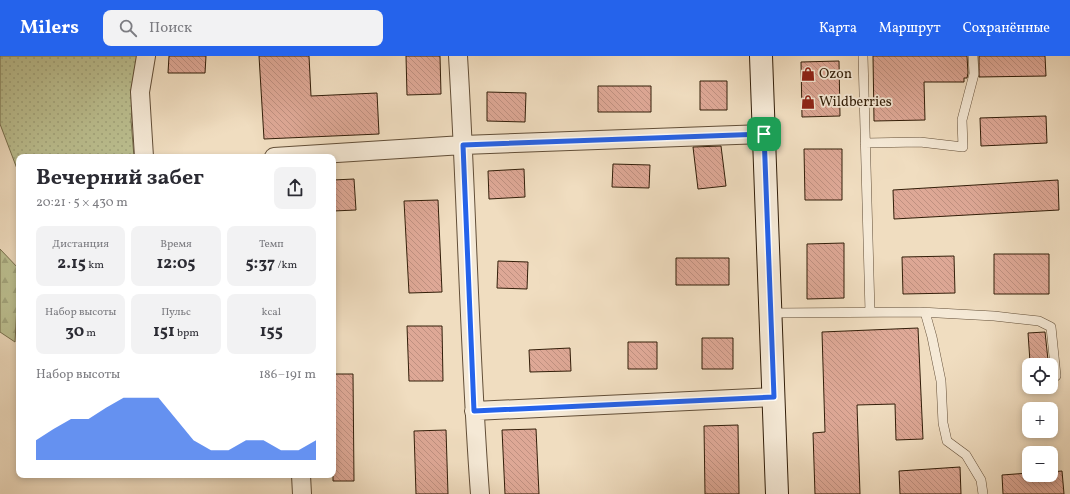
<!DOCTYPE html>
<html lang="ru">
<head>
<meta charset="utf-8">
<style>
	:root { --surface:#fff; --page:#f2f2f3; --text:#2b2b33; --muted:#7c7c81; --accent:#2563eb }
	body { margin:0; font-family:Vollkorn,serif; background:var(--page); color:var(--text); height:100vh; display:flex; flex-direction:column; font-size:15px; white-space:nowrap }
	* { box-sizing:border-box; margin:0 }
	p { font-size:13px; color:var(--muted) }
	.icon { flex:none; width:22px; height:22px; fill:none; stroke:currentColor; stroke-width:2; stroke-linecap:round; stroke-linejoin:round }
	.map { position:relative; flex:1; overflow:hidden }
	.panel { position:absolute; left:16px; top:98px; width:320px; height:324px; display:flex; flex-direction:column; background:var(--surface); border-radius:8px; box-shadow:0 2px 6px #0003 }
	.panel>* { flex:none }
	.controls { position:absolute; left:1022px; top:302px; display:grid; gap:8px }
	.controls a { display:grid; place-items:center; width:36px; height:36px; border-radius:8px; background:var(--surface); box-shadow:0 2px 6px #0003; font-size:20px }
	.pin { position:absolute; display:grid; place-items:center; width:34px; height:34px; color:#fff; margin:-17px; border-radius:8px; box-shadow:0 2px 6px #0006 }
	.round { display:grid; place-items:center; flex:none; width:42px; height:42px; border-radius:8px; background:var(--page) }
	.summary { display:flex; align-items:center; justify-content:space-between; height:68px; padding:0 20px }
	h1 { font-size:22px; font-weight:700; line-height:30px }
	.metrics { display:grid; grid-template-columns:repeat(3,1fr); gap:6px; height:68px; padding:4px 20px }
	.metrics div { display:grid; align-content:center; border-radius:8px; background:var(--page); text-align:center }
	.metrics b { font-size:17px; font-weight:700 }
	.metrics small { font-size:11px; font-weight:400 }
	.metrics p { font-size:11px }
	.chart { height:112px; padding:8px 20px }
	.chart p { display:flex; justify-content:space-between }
	.chart svg { width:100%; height:72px; margin-top:4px; fill:var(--accent); opacity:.7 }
	header { display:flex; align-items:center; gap:24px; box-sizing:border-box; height:56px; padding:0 20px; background:var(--accent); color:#fff }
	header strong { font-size:19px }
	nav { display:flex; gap:22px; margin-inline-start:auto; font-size:14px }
	.search { width:280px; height:36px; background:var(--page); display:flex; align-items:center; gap:10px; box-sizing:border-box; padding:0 14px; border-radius:8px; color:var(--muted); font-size:15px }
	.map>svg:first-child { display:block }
</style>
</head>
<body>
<header>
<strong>Milers</strong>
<div class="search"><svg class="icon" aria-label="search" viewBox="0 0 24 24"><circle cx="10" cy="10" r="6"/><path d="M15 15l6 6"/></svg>Поиск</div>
<nav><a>Карта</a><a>Маршрут</a><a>Сохранённые</a></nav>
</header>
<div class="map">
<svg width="1070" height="438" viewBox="0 0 1070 438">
	<defs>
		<pattern id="forest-firs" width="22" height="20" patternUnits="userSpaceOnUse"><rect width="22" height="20" fill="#bcc091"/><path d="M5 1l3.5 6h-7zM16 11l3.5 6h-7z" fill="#a2a57c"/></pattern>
		<pattern id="garden-dots" width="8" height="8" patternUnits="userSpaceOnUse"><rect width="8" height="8" fill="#bcc091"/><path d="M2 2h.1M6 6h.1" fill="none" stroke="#a2a57c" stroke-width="1.8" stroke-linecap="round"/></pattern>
		<pattern id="building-back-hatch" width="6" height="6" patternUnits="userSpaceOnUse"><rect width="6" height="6" fill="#dea896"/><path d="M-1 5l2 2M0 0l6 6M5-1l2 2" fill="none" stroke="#bf9080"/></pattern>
	</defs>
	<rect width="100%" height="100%" fill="#f0ddc0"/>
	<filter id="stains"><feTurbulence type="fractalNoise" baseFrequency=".005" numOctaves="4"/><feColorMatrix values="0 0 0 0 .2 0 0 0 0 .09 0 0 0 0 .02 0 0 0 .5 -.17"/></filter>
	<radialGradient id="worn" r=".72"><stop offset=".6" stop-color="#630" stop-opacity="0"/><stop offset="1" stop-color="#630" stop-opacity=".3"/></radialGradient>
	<path fill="url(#forest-firs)" stroke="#776f4d" d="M 0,193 L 19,213 L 15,286 L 0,276 Z"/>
	<path fill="url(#garden-dots)" stroke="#776f4d" d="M 0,0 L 138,0 L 131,64 L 134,101 L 19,101 L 19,118 L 0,68 Z"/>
	<path fill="url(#building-back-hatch)" stroke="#321e09" d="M 169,0 L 206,0 L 205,17 L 168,17 Z
		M 259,0 L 309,0 L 311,40 L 377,37 L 379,78 L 264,83 Z
		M 406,0 L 440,0 L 441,38 L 407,39 Z
		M 873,0 L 967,0 L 968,17 L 967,22 L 964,22 L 964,26 L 924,26 L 925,64 L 874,65 Z
		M 979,0 L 1045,0 L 1046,20 L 979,21 Z
		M 839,5 L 840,60 L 802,61 L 801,6 Z
		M 700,25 L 727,25 L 727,54 L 700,54 Z
		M 598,30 L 651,30 L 651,56 L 598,56 Z
		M 487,36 L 526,37 L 525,66 L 487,65 Z
		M 1046,60 L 1047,87 L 981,90 L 980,62 Z
		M 721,90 L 726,130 L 698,133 L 693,91 Z
		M 804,93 L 842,93 L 842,144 L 805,144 Z
		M 613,108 L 650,109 L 649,132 L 612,131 Z
		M 524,113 L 525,141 L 489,143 L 488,115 Z
		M 354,123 L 356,154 L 333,155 L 333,124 Z
		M 1058,124 L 1059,154 L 894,163 L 893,134 Z
		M 438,144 L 442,236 L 409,237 L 404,145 Z
		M 844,187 L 844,242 L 807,243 L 807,188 Z
		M 994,198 L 1049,198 L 1049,238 L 994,238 Z
		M 954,200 L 955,237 L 903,238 L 902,201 Z
		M 676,202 L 729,202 L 729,229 L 676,229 Z
		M 498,205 L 528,206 L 527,233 L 497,232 Z
		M 407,270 L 442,270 L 443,325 L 409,325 Z
		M 918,272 L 923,383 L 896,384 L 895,348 L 857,349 L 860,438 L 815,438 L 813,377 L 825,376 L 822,276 Z
		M 1045,276 L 1048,304 L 1030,306 L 1028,277 Z
		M 702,282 L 733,282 L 733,313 L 702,313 Z
		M 628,286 L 657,286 L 657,313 L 628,313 Z
		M 570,292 L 571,315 L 530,316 L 529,294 Z
		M 333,318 L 353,318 L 354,425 L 333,425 Z
		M 738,369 L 739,438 L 705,438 L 704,370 Z
		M 536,373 L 539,438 L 505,438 L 502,374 Z
		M 446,374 L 448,438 L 416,438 L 414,375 Z
		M 960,411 L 961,438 L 900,438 L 899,415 Z
		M 1062,415 L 1064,438 L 1003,438 L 1002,419 L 1029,417 L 1029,419 L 1051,419 L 1051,416 Z"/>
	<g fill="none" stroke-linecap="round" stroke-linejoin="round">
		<defs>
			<path id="lane" d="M 863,0 L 870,256
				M 865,87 L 920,86 L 963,91 L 962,64 L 974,18 L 973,0
				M 925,256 L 932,281 L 941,325 L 943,367 L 947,385 L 966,399 L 981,424 L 983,438
				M 771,257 L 920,256 L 994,260 L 1039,265 L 1051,271 L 1056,320"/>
			<path id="street" d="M 458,0 C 467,146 469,292 480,438
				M 144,101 L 140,36 L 146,0
				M 274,101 L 463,89 L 764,78
				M 474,355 L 774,341
				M 301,419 L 302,438"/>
			<path id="secondary" d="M 761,0 L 777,438"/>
		</defs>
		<use href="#lane" stroke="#624e37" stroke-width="10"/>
		<use href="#street" stroke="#624e37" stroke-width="20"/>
		<use href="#secondary" stroke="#321e09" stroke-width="24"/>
		<use href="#lane" stroke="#f5e9d6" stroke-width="9"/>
		<use href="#street" stroke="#f5e9d6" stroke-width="18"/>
		<use href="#secondary" stroke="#f5e9d6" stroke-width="22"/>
	</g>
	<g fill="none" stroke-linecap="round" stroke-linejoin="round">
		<defs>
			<path id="route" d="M 764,78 L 774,341 L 474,355 L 463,89 Z"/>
		</defs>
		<use href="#route" stroke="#fff" stroke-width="8"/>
		<use href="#route" stroke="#2563eb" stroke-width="5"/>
	</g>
	<defs>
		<symbol id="shop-bare" viewBox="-9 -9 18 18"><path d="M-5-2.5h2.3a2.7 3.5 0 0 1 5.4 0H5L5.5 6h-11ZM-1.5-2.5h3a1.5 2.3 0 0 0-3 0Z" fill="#8f2418" stroke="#f5e9d6" stroke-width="2.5" paint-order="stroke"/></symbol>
	</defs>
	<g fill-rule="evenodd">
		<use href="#shop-bare" x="798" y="8" width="20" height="20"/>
		<use href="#shop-bare" x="798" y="36" width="20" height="20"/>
	</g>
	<g text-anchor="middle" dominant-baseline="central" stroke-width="3.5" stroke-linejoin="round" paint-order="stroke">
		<g font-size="14" fill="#321e09" stroke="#f5e9d6" text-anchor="start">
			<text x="819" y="18">Ozon</text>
			<text x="819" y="46">Wildberries</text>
		</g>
	</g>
	<rect width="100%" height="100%" filter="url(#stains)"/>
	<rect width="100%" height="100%" fill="url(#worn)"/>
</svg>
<div class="controls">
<a><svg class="icon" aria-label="locate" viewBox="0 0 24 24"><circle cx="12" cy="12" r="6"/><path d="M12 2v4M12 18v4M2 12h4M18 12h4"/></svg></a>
<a>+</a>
<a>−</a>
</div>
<div class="pin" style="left:764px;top:78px;background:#1e9e55"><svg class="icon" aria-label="arrive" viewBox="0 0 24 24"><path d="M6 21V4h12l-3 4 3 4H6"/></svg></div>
<section class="panel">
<div class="summary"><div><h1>Вечерний забег</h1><p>20:21 · 5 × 430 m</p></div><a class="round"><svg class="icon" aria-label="share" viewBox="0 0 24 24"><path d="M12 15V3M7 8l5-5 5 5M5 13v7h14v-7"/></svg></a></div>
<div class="metrics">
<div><p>Дистанция</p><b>2.15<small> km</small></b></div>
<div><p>Время</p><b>12:05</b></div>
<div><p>Темп</p><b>5:37<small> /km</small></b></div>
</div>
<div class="metrics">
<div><p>Набор высоты</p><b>30<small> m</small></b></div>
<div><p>Пульс</p><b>151<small> bpm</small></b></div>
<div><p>kcal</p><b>155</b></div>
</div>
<div class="chart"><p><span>Набор высоты</span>186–191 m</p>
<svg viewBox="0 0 160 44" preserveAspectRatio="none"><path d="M0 44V32L10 25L20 19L30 19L40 12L50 6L60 6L70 6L80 19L90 32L100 38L110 38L120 32L130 32L140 38L150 38L160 32V44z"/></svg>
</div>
</section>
</div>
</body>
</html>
